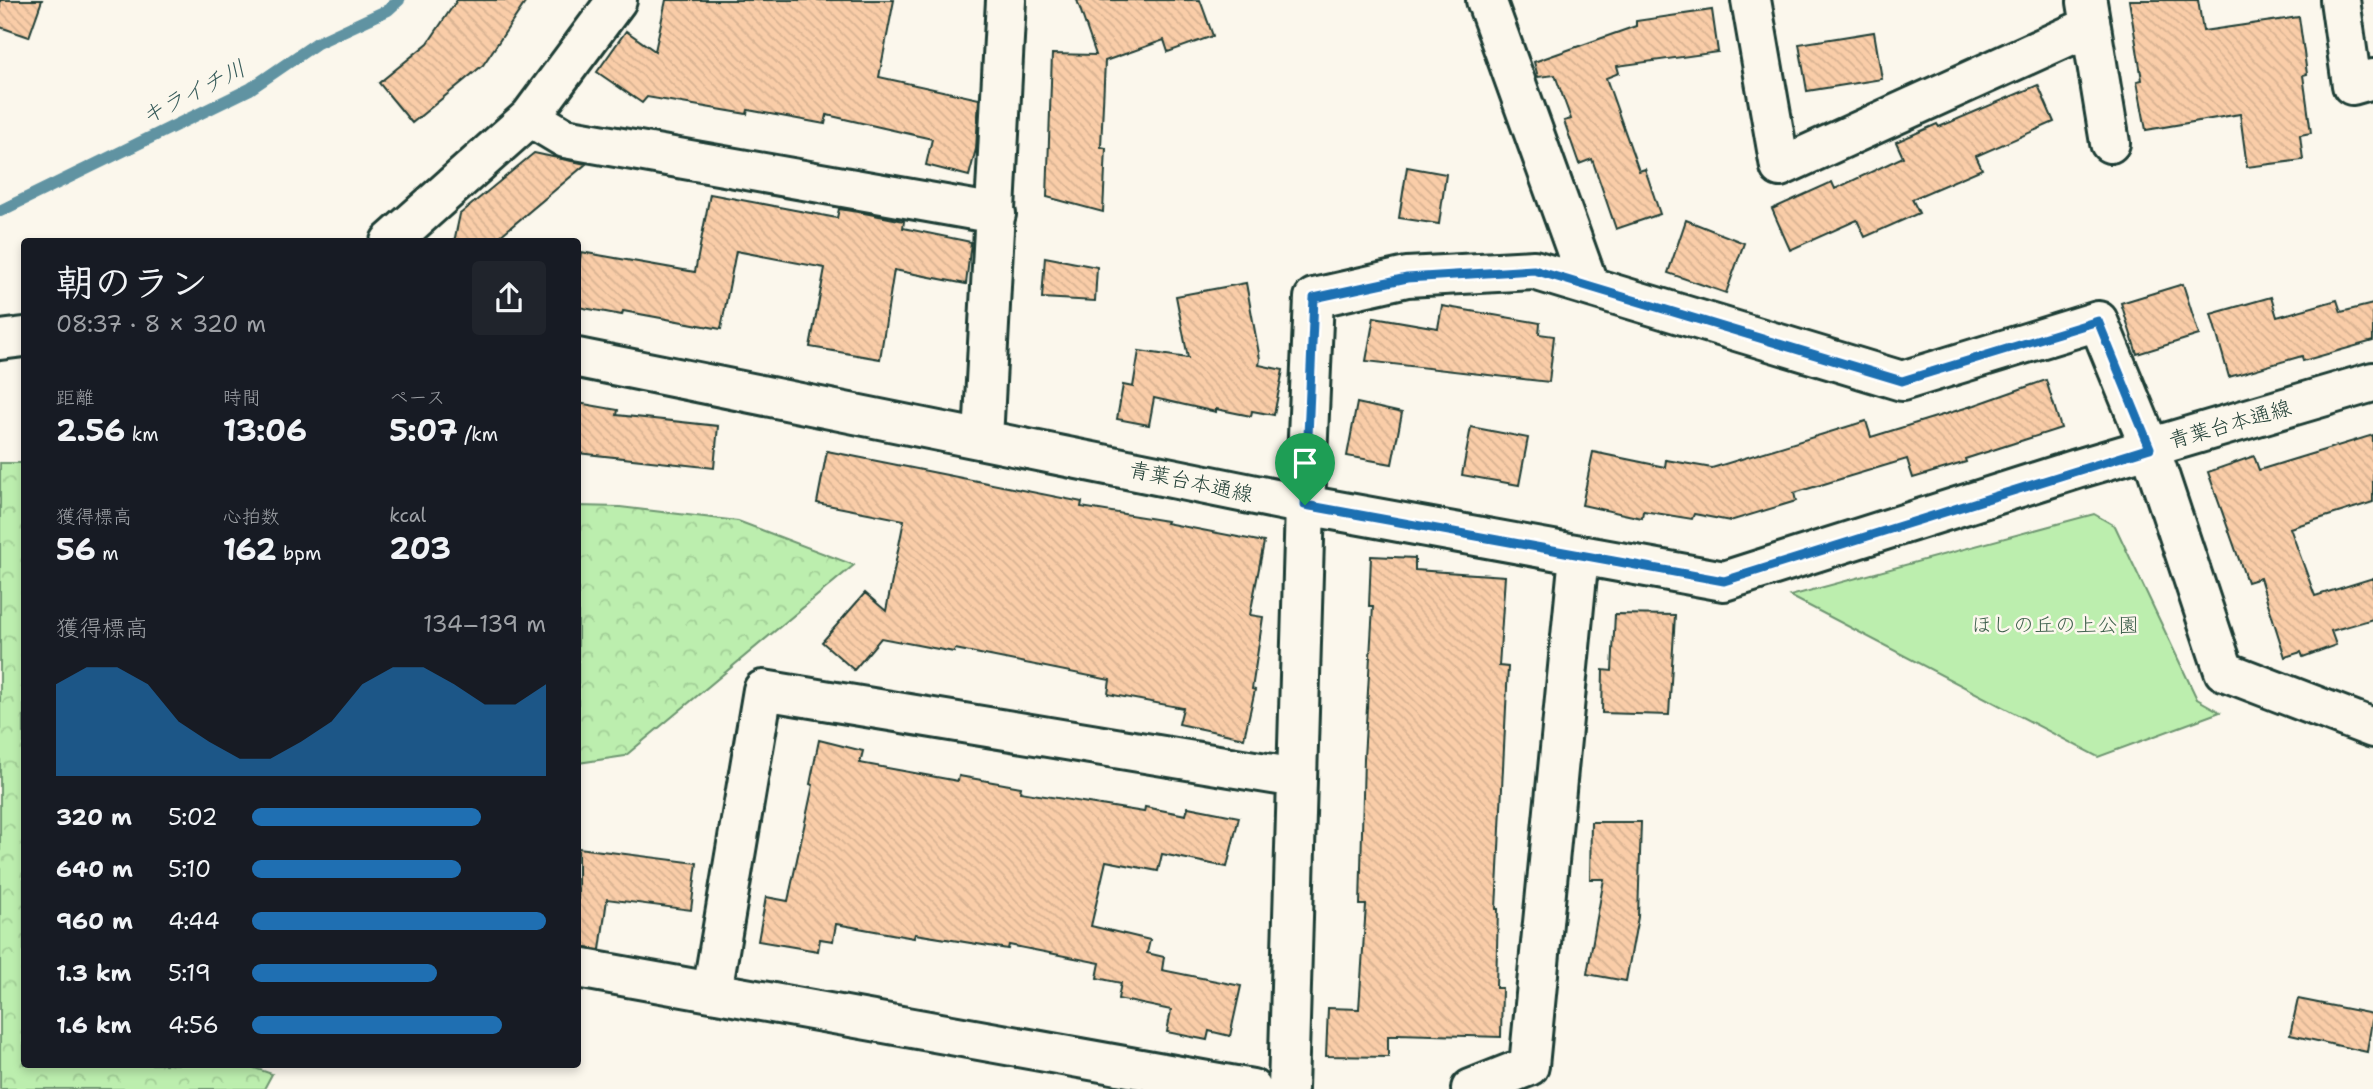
<!DOCTYPE html>
<html lang="ja">
<head>
<meta charset="utf-8">
<style>
	:root { --surface:#171b24; --page:#20242c; --text:#f1f3f6; --muted:#9ea1a6; --accent:#1f6fb2 }
	body { margin:0; font-family:"Shantell Sans","Klee One",sans-serif; background:var(--page); color:var(--text); height:100vh; display:flex; flex-direction:column; font-size:26px; white-space:nowrap }
	* { box-sizing:border-box; margin:0 }
	p { font-size:23px; color:var(--muted) }
	.icon { flex:none; width:38px; height:38px; fill:none; stroke:currentColor; stroke-width:2; stroke-linecap:round; stroke-linejoin:round }
	.map { position:relative; flex:1; overflow:hidden }
	.drawer { position:absolute; left:21px; top:238px; width:560px; height:830px; display:flex; flex-direction:column; background:var(--surface); border-radius:7px; box-shadow:0 4px 10px #0003 }
	.drawer>* { flex:none }
	.pin { position:absolute; display:grid; place-items:center; width:60px; height:60px; color:#fff; margin:-72px -30px; border-radius:50% 50% 50% 0; rotate:-45deg; box-shadow:0 0 7px #0007 }
	.pin .icon { rotate:45deg }
	.round { display:grid; place-items:center; flex:none; width:74px; height:74px; border-radius:7px; background:var(--page) }
	.head { display:flex; align-items:center; justify-content:space-between; height:119px; padding:0 35px }
	h1 { font-size:38px; font-weight:700; line-height:52px }
	.stats { display:grid; grid-template-columns:repeat(3,1fr); gap:10px; height:119px; padding:7px 35px }
	.stats div { display:grid; align-content:center }
	.stats b { font-size:30px; font-weight:700 }
	.stats small { font-size:19px; font-weight:400 }
	.stats p { font-size:19px }
	.chart { height:196px; padding:14px 35px }
	.chart p { display:flex; justify-content:space-between }
	.chart svg { width:100%; height:126px; margin-top:7px; fill:var(--accent); opacity:.7 }
	ul { padding:0 35px; list-style:none; font-size:23px }
	li { display:grid; grid-template-columns:112px 84px 1fr; align-items:center; height:52px }
	li i { height:18px; border-radius:9px; background:var(--accent) }
	.map>svg:first-child { display:block }
</style>
</head>
<body>
<div class="map">
<svg width="2373" height="1089" viewBox="0 0 2373 1089">
	<defs>
		<pattern id="forest-crowns" width="20" height="18" patternUnits="userSpaceOnUse" patternTransform="scale(1.75)"><rect width="20" height="18" fill="#bceeae"/><path d="M2 6a3 3 0 1 1 6 0M12 15a3 3 0 1 1 6 0" fill="none" stroke="#a1cd96"/></pattern>
		<pattern id="building-back-hatch" width="6" height="6" patternUnits="userSpaceOnUse" patternTransform="scale(1.75)"><rect width="6" height="6" fill="#facda8"/><path d="M-1 5l2 2M0 0l6 6M5-1l2 2" fill="none" stroke="#d6b191"/></pattern>
	</defs>
	<rect width="100%" height="100%" fill="#fbf7ec"/>
	<filter id="ink" filterUnits="userSpaceOnUse"><feTurbulence type="fractalNoise" baseFrequency=".0143" numOctaves="2"/><feDisplacementMap in="SourceGraphic" scale="14" xChannelSelector="R" yChannelSelector="G"/><feConvolveMatrix kernelMatrix="1 2 1 2 8 2 1 2 1" color-interpolation-filters="sRGB"/></filter>
	<g filter="url(#ink)">
		<path fill="url(#forest-crowns)" stroke="#6e9671" stroke-width="2" d="M 0,463 L 24,463 L 24,1064 L 243,1064 L 272,1074 L 264,1089 L 0,1089 Z
			M 578,506 L 620,507 L 738,521 L 854,565 L 625,756 L 578,763 Z"/>
		<path fill="#bceeae" stroke="#6e9671" stroke-width="2" d="M 2094,514 L 2115,526 L 2197,699 L 2220,712 L 2098,757 L 1790,596 Z"/>
		<g fill="none" stroke-linecap="round" stroke-linejoin="round">
			<path stroke="#6093a2" stroke-width="12" d="M 0,211 L 250,89 L 317,43 L 388,10 L 399,0"/>
		</g>
		<path fill="url(#building-back-hatch)" stroke="#1f3d34" stroke-width="2" d="M 0,0 L 42,0 L 29,37 L 0,27 Z
			M 457,0 L 527,0 L 483,65 L 412,123 L 379,83 L 428,43 Z
			M 666,0 L 894,0 L 879,77 L 979,99 L 976,149 L 969,176 L 926,165 L 932,139 L 827,115 L 825,124 L 748,110 L 747,114 L 647,97 L 642,103 L 597,72 L 626,31 L 655,51 Z
			M 1077,0 L 1200,0 L 1213,36 L 1168,52 L 1164,40 L 1105,61 L 1101,147 L 1106,148 L 1103,212 L 1047,197 L 1052,54 L 1096,55 Z
			M 2129,0 L 2198,0 L 2203,31 L 2299,17 L 2307,74 L 2303,75 L 2311,133 L 2300,135 L 2303,160 L 2247,167 L 2240,114 L 2146,130 L 2137,81 L 2142,80 Z
			M 1712,10 L 1718,52 L 1617,66 L 1619,73 L 1606,78 L 1639,171 L 1645,169 L 1660,214 L 1616,229 L 1592,159 L 1579,164 L 1564,121 L 1571,119 L 1555,75 L 1538,77 L 1534,62 L 1636,26 L 1636,21 Z
			M 1874,32 L 1882,79 L 1807,91 L 1799,44 Z
			M 2038,85 L 2054,122 L 1976,156 L 1982,169 L 1912,199 L 1919,213 L 1865,237 L 1857,220 L 1790,250 L 1772,209 L 1832,182 L 1835,189 L 1903,157 L 1896,142 L 1937,124 L 1939,127 Z
			M 534,153 L 586,164 L 493,242 L 454,242 L 460,214 Z
			M 1407,167 L 1446,174 L 1439,224 L 1399,218 Z
			M 710,194 L 837,218 L 839,209 L 864,213 L 904,221 L 903,228 L 971,242 L 966,284 L 894,270 L 880,359 L 810,347 L 825,268 L 736,251 L 721,329 L 623,311 L 622,315 L 578,307 L 578,273 L 581,252 L 695,272 Z
			M 1686,220 L 1744,243 L 1726,293 L 1668,273 Z
			M 1045,257 L 1097,267 L 1095,301 L 1042,298 Z
			M 1246,283 L 1260,359 L 1259,365 L 1283,370 L 1274,415 L 1252,411 L 1251,416 L 1216,409 L 1216,412 L 1154,398 L 1149,425 L 1117,419 L 1123,385 L 1133,387 L 1139,351 L 1188,358 L 1176,296 Z
			M 2183,284 L 2199,335 L 2137,354 L 2121,303 Z
			M 2271,297 L 2277,317 L 2337,300 L 2341,312 L 2373,304 L 2373,341 L 2303,361 L 2302,356 L 2229,377 L 2211,314 Z
			M 1442,306 L 1540,323 L 1539,334 L 1554,336 L 1549,382 L 1366,361 L 1374,317 L 1438,328 Z
			M 2046,380 L 2061,428 L 1965,459 L 1966,462 L 1913,478 L 1907,459 L 1794,493 L 1796,501 L 1730,521 L 1694,514 L 1692,519 L 1643,511 L 1642,518 L 1582,505 L 1593,452 L 1665,467 L 1666,460 L 1712,468 L 1866,421 L 1871,437 L 1975,405 Z
			M 578,403 L 618,410 L 617,415 L 718,426 L 714,468 L 578,453 Z
			M 1357,403 L 1402,413 L 1392,464 L 1347,456 Z
			M 1471,427 L 1528,438 L 1519,485 L 1462,475 Z
			M 2373,435 L 2373,502 L 2290,528 L 2315,596 L 2373,578 L 2373,619 L 2331,631 L 2336,645 L 2303,657 L 2301,652 L 2285,657 L 2260,578 L 2247,582 L 2208,472 L 2254,456 L 2259,470 Z
			M 827,451 L 1082,502 L 1081,507 L 1167,521 L 1166,523 L 1264,542 L 1250,615 L 1263,617 L 1252,689 L 1255,690 L 1244,738 L 1179,724 L 1183,708 L 1108,694 L 1110,680 L 955,649 L 954,652 L 881,638 L 854,670 L 822,642 L 865,593 L 886,611 L 904,520 L 817,503 Z
			M 1371,556 L 1415,558 L 1415,570 L 1505,576 L 1499,666 L 1508,667 L 1496,909 L 1498,909 L 1496,988 L 1502,988 L 1501,1037 L 1398,1034 L 1398,1036 L 1388,1036 L 1388,1057 L 1326,1056 L 1328,1008 L 1359,1009 L 1366,905 L 1360,905 L 1364,758 L 1373,606 L 1369,606 Z
			M 1615,614 L 1675,615 L 1669,715 L 1602,713 L 1603,670 L 1612,671 Z
			M 819,740 L 863,751 L 860,763 L 958,781 L 959,776 L 1021,787 L 1020,792 L 1144,812 L 1145,807 L 1186,815 L 1188,807 L 1239,817 L 1227,867 L 1162,854 L 1158,871 L 1106,861 L 1091,926 L 1150,940 L 1147,953 L 1164,957 L 1162,970 L 1241,986 L 1230,1036 L 1209,1031 L 1207,1040 L 1167,1032 L 1171,1010 L 1118,999 L 1121,983 L 1097,978 L 1100,963 L 1009,945 L 1008,949 L 915,934 L 914,938 L 836,924 L 833,941 L 820,939 L 818,951 L 758,941 L 766,897 L 788,901 L 813,785 L 810,784 Z
			M 1591,822 L 1641,822 L 1638,917 L 1626,981 L 1587,974 L 1604,879 L 1590,879 Z
			M 578,848 L 697,863 L 691,910 L 607,899 L 600,950 L 578,947 Z
			M 2298,999 L 2373,1014 L 2367,1052 L 2290,1035 Z"/>
		<g fill="none" stroke-linecap="round" stroke-linejoin="round">
			<defs>
				<path id="minor" d="M 1486,0 L 1589,286
					M 1751,0 L 1780,167 L 2091,26
					M 2340,0 L 2352,85 L 2373,79
					M 2087,2 L 2110,143
					M 530,117 L 565,138 L 996,214
					M 390,242 L 530,117 L 617,0
					M 0,340 L 24,337
					M 578,358 L 1305,505 L 1724,581 L 2077,469 L 2373,382
					M 983,439 L 1006,0
					M 578,968 L 1252,1089
					M 712,992 L 763,690 L 1297,778
					M 1288,1089 L 1305,505 L 1314,298 L 1407,277 L 1534,270 L 1902,381 L 2098,321 L 2150,448 L 2224,671 L 2373,728
					M 1471,1089 L 1529,1066 L 1579,555"/>
			</defs>
			<use href="#minor" stroke="#1f3d34" stroke-width="44"/>
			<use href="#minor" stroke="#fbf7ec" stroke-width="38"/>
		</g>
	</g>
	<g fill="none" stroke-linecap="round" stroke-linejoin="round" filter="url(#ink)">
		<defs>
			<path id="route" d="M 1534,270 L 1902,381 L 2098,321 L 2150,448 L 1724,581 L 1305,505 L 1314,298 L 1407,278 Z"/>
		</defs>
		<use href="#route" stroke="#fff" stroke-width="14"/>
		<use href="#route" stroke="#1f6fb2" stroke-width="9"/>
	</g>
	<g text-anchor="middle" dominant-baseline="central" stroke-width="5" stroke-linejoin="round" paint-order="stroke">
		<g font-size="21" fill="#1f3d34" stroke="#fbf7ec">
			<text transform="translate(2230 424) rotate(-16)">青葉台本通線</text>
			<text transform="translate(1191 482) rotate(12)">青葉台本通線</text>
		</g>
		<g font-size="21" fill="#3e604c" stroke="#fbf7ec">
			<text x="2055" y="625">ほしの丘の上公園</text>
		</g>
		<g font-size="23" font-style="italic" fill="#355a59" stroke="#fbf7ec">
			<text transform="translate(193 92) rotate(-27)">キライチ川</text>
		</g>
	</g>
</svg>
<div class="pin" style="left:1305px;top:505px;background:#1e9e55"><svg class="icon" aria-label="arrive" viewBox="0 0 24 24"><path d="M6 21V4h12l-3 4 3 4H6"/></svg></div>
<section class="drawer">
<div class="head"><div><h1>朝のラン</h1><p>08:37 · 8 × 320 m</p></div><a class="round"><svg class="icon" aria-label="share" viewBox="0 0 24 24"><path d="M12 15V3M7 8l5-5 5 5M5 13v7h14v-7"/></svg></a></div>
<div class="stats">
<div><p>距離</p><b>2.56<small> km</small></b></div>
<div><p>時間</p><b>13:06</b></div>
<div><p>ペース</p><b>5:07<small> /km</small></b></div>
</div>
<div class="stats">
<div><p>獲得標高</p><b>56<small> m</small></b></div>
<div><p>心拍数</p><b>162<small> bpm</small></b></div>
<div><p>kcal</p><b>203</b></div>
</div>
<div class="chart"><p><span>獲得標高</span>134–139 m</p>
<svg viewBox="0 0 160 44" preserveAspectRatio="none"><path d="M0 44V12L10 6L20 6L30 12L40 25L50 32L60 38L70 38L80 32L90 25L100 12L110 6L120 6L130 12L140 19L150 19L160 12V44z"/></svg>
</div>
<ul>
<li><b>320 m</b>5:02<i style="width:78%"></i></li>
<li><b>640 m</b>5:10<i style="width:71%"></i></li>
<li><b>960 m</b>4:44<i style="width:100%"></i></li>
<li><b>1.3 km</b>5:19<i style="width:63%"></i></li>
<li><b>1.6 km</b>4:56<i style="width:85%"></i></li>
</ul>
</section>
</div>
</body>
</html>
